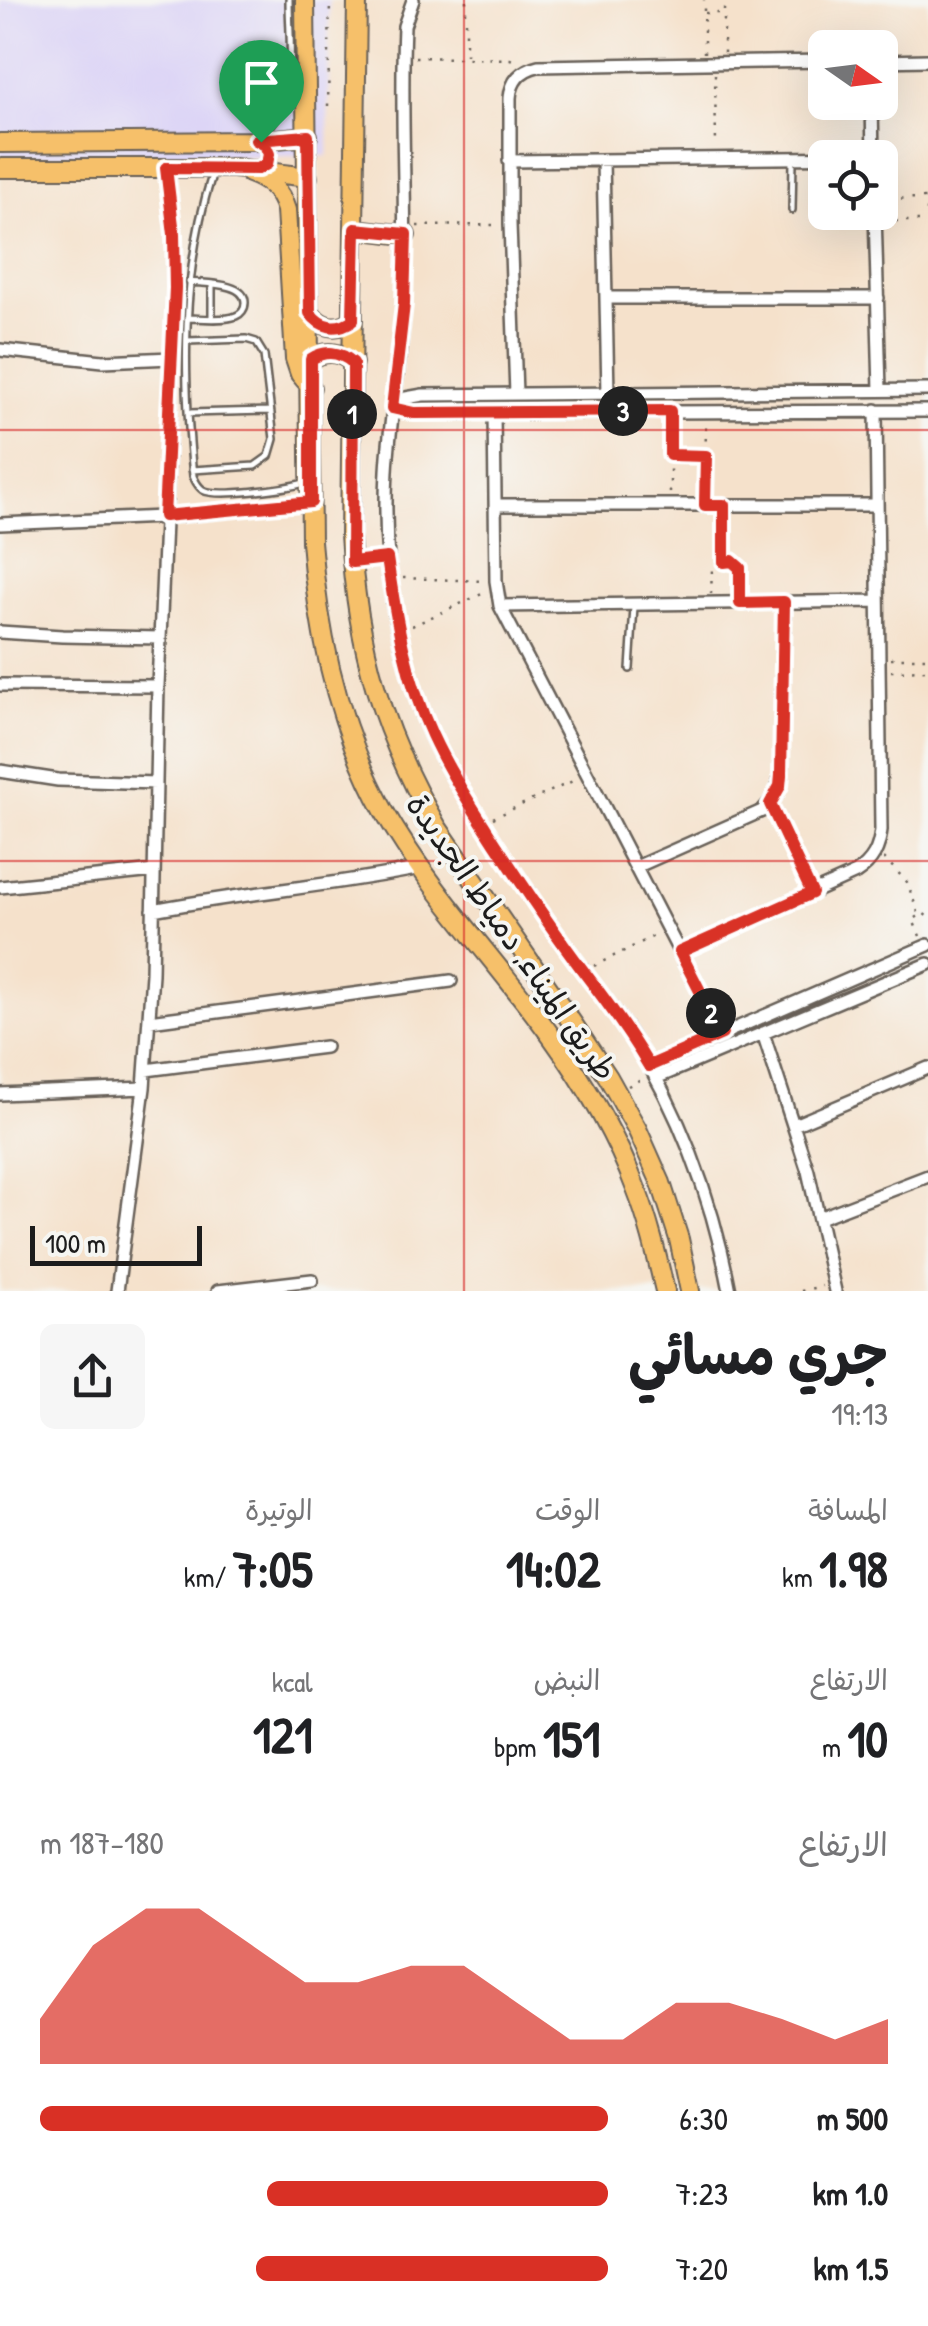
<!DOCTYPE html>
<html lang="ar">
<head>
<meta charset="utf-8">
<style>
	:root { --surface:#fff; --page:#f6f6f6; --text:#202124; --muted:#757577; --accent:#d93025 }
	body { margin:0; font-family:"Patrick Hand","Playpen Sans Arabic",sans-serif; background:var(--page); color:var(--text); direction:rtl; height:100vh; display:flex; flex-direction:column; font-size:38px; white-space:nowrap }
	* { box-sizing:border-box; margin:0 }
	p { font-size:32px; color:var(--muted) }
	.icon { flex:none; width:55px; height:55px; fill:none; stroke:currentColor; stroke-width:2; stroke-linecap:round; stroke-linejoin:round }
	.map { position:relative; height:1291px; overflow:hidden; direction:ltr }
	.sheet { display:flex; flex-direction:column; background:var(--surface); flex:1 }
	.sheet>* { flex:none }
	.needle { width:65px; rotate:104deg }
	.controls { position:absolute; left:808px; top:30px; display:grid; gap:20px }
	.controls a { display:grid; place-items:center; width:90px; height:90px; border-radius:15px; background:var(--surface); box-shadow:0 10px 40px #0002; font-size:50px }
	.scale { position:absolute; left:30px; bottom:25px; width:172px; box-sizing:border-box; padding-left:10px; border:5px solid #1c1c1c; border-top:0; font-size:28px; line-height:35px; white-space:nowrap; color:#1c1c1c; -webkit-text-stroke:8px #f6f6f2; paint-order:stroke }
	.pin { position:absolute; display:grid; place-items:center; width:85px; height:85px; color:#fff; margin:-102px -42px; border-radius:50% 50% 50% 0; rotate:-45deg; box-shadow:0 0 10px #0007 }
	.pin .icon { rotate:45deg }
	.km { position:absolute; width:50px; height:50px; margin:-25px; border-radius:50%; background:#222; color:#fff; font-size:28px; line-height:50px; text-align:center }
	.round { display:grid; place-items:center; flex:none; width:105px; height:105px; border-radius:15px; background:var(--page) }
	.head { display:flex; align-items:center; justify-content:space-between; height:170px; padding:0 40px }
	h1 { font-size:55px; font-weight:700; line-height:75px }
	.stats { display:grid; grid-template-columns:repeat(3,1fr); gap:15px; height:170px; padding:10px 40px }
	.stats div { display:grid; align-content:center }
	.stats b { font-size:50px; font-weight:700 }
	.stats small { font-size:28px; font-weight:400 }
	.stats p { font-size:28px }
	.chart { height:280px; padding:20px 40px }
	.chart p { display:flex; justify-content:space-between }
	.chart svg { width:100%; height:180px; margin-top:10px; fill:var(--accent); opacity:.7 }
	ul { padding:0 40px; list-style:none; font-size:32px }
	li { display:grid; grid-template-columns:160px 120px 1fr; align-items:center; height:75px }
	li i { height:25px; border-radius:12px; background:var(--accent) }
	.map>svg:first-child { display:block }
</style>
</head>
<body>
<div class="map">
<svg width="928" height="1291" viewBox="0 0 928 1291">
	<rect width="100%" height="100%" fill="#f6f6f2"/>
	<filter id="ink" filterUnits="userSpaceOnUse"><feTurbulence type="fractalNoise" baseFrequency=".01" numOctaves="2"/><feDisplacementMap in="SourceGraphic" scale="20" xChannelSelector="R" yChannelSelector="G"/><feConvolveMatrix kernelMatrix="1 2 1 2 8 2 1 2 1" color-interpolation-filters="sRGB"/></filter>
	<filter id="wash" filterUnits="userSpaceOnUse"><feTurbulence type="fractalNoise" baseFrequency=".0048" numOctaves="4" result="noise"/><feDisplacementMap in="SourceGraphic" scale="40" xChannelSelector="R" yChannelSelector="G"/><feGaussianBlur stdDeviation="2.25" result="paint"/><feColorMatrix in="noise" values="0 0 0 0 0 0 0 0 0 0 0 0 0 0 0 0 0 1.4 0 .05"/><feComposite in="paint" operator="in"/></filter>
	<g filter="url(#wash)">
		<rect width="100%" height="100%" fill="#f5e1cb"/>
		<path fill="#ddd5f6" d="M 0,0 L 329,0 L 328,156 L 0,157 Z"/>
	</g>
	<g filter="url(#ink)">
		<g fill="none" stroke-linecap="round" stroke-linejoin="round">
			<defs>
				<path id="service" d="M 263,134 C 300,99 289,46 289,0
					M 212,175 C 181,273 183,375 193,476 C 196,482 197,486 203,490 C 216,498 287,488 304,483
					M 792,210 L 793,161
					M 212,286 L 212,318
					M 187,318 C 199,318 226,321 236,316 C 241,314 245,309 245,303 C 246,282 204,284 189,282
					M 187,341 L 246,339 L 256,342 L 264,355 L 274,439 L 269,456 L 255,466 L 192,470
					M 188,413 L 270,411
					M 630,669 L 634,607"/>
				<path id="minor" d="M 413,0 L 404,26 C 400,116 407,207 404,298 C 402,356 390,413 387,471 C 382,559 395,648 429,730 C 445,767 468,800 490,834 C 520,881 550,927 584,971 C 600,994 618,1015 633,1038 C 681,1115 713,1202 730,1291
					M 880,61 L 928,60
					M 872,102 L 873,158
					M 603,160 L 608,393
					M 509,161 L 873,157
					M 875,212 L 880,390
					M 606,298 L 878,298
					M 0,350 L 103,361 L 172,358
					M 516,394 L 510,224 L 510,98 C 511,81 521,70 538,66 L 825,61
					M 392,408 L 406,398 L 423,395 L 928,390
					M 392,408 L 414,413 L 928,411
					M 494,412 L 496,581 L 500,606 L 722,1034
					M 495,505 L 877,505
					M 0,524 L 163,517 L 311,502
					M 500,606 L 878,601
					M 0,632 L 62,636 L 160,638
					M 0,685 L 158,686
					M 0,771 L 58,780 L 156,783
					M 636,867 L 762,811 L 776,795 L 781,775 L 784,602
					M 0,887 L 154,871
					M 153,910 C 242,893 332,886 421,868
					M 680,952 L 856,873 C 873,862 879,849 881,830 L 876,410
					M 150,1021 L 451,981
					M 763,1033 L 808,1171 L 835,1291
					M 649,1066 L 928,945
					M 146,1070 L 325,1047
					M 656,1078 L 928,964
					M 0,1094 L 144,1088
					M 794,1125 L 928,1068
					M 819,1218 L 928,1176
					M 117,1291 L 144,1088 L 152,974 L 158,686 L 175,288 L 174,233 L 167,168
					M 218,1291 L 312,1280"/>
				<path id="primary" d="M 305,0 L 311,541 C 318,634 338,728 384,811 C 430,892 497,961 551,1036 C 585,1083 616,1135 636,1189 C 649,1222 657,1257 665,1291
					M 357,0 L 350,535 C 357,646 381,731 437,827 L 573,1024 L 608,1077 L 637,1129 L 661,1183 L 679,1239 L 690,1291
					M 0,143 L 256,141 L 308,136
					M 0,168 L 234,168 L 308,177
					M 249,173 C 268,180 280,189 286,210 L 295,359 L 300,374 L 311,387
					M 355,229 L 406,235
					M 310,313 C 322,328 337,331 353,320
					M 311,359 C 326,350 340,351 353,363"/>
			</defs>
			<use href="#service" stroke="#686159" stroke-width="10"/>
			<use href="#minor" stroke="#686159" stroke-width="16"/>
			<use href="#primary" stroke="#686159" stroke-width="22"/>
			<path stroke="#686159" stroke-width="2.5" stroke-dasharray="2.5 8" stroke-linecap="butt" d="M 466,0 L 466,57
				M 705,13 L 722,13
				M 704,53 L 704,0
				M 724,53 L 724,0
				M 415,57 L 510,59 L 516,61
				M 715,74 L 716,146
				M 328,106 L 330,0
				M 927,198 L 927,219
				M 880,199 L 928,198
				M 885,221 L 928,221
				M 417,226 L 499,225
				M 672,455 L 704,456
				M 670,493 L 670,421
				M 705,493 L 706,421
				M 724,518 L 724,560
				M 403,578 L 485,581
				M 711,594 L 712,570 L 719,562 L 732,561 L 740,568 L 740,591
				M 412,626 L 486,592
				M 891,658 L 928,658
				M 891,671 L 928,670
				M 775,814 L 808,884
				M 493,818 L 577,779
				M 884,858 L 907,882 L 919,915
				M 920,936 L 913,920 L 923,913 L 928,917
				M 594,966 L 658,934
				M 628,1086 L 643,1078
				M 801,1291 L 822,1286"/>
			<use href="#service" stroke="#fff" stroke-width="5"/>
			<use href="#minor" stroke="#fff" stroke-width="11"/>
			<use href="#primary" stroke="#f6c06b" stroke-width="18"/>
		</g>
	</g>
	<g fill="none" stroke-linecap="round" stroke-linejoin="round" filter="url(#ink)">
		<defs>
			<path id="route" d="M 308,136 L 310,313 C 321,328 337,331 353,320 L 355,229 L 406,234 L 404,304 L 392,408 L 414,413 L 670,411 L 670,455 L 706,456 L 705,505 L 724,505 L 724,562 L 732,561 L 740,568 L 740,603 L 784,602 L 781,775 L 780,786 L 770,804 L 812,893 L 680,952 L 722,1034 L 649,1066 C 629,1032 607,1002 584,972 C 553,931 525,889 497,846 C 474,810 450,774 432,735 C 406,679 396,619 387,558 L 352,562 L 353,363 C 340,351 325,350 311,359 L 311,502 L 164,516 L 175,288 L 174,234 L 166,168 L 258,169 L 267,164 L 269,154 L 265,145 L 256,140 Z"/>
		</defs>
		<use href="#route" stroke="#fff" stroke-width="20"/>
		<use href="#route" stroke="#d93025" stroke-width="12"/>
	</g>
	<path fill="none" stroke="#d62828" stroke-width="2.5" stroke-opacity="0.55" d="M 464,0 L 464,1291M 0,430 L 928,430M 0,861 L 928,861"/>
	<g text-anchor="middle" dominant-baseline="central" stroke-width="8" stroke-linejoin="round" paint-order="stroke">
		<g font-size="32" fill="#1c1c1c" stroke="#f6f6f2">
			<text transform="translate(512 937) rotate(55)">طريق الميناء, دمياط الجديدة</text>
		</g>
	</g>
</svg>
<div class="controls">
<a><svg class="needle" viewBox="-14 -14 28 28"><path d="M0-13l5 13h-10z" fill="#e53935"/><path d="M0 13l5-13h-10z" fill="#757577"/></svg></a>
<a><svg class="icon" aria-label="locate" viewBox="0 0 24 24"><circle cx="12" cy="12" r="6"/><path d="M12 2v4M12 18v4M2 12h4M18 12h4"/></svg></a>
</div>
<div class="scale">100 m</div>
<div class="pin" style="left:261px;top:142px;background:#1e9e55"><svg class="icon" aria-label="arrive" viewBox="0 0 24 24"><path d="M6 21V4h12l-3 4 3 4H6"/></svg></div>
<b class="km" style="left:352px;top:414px">1</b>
<b class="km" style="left:711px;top:1013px">2</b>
<b class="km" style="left:623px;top:411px">3</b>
</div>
<section class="sheet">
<div class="head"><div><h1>جري مسائي</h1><p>19:13</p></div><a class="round"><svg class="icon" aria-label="share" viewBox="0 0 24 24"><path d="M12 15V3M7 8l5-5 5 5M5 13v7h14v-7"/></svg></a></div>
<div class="stats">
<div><p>المسافة</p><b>1.98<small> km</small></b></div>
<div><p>الوقت</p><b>14:02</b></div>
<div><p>الوتيرة</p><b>7:05<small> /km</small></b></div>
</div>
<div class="stats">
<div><p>الارتفاع</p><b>10<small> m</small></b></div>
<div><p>النبض</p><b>151<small> bpm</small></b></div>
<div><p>kcal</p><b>121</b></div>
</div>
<div class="chart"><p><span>الارتفاع</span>180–187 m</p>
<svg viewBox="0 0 160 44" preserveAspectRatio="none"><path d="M0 44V33L10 15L20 6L30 6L40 15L50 24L60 24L70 20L80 20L90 29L100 38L110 38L120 29L130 29L140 33L150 38L160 33V44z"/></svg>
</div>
<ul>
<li><b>500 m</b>6:30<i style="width:100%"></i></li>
<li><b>1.0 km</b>7:23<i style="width:60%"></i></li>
<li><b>1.5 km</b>7:20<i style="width:62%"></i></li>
</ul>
</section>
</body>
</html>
